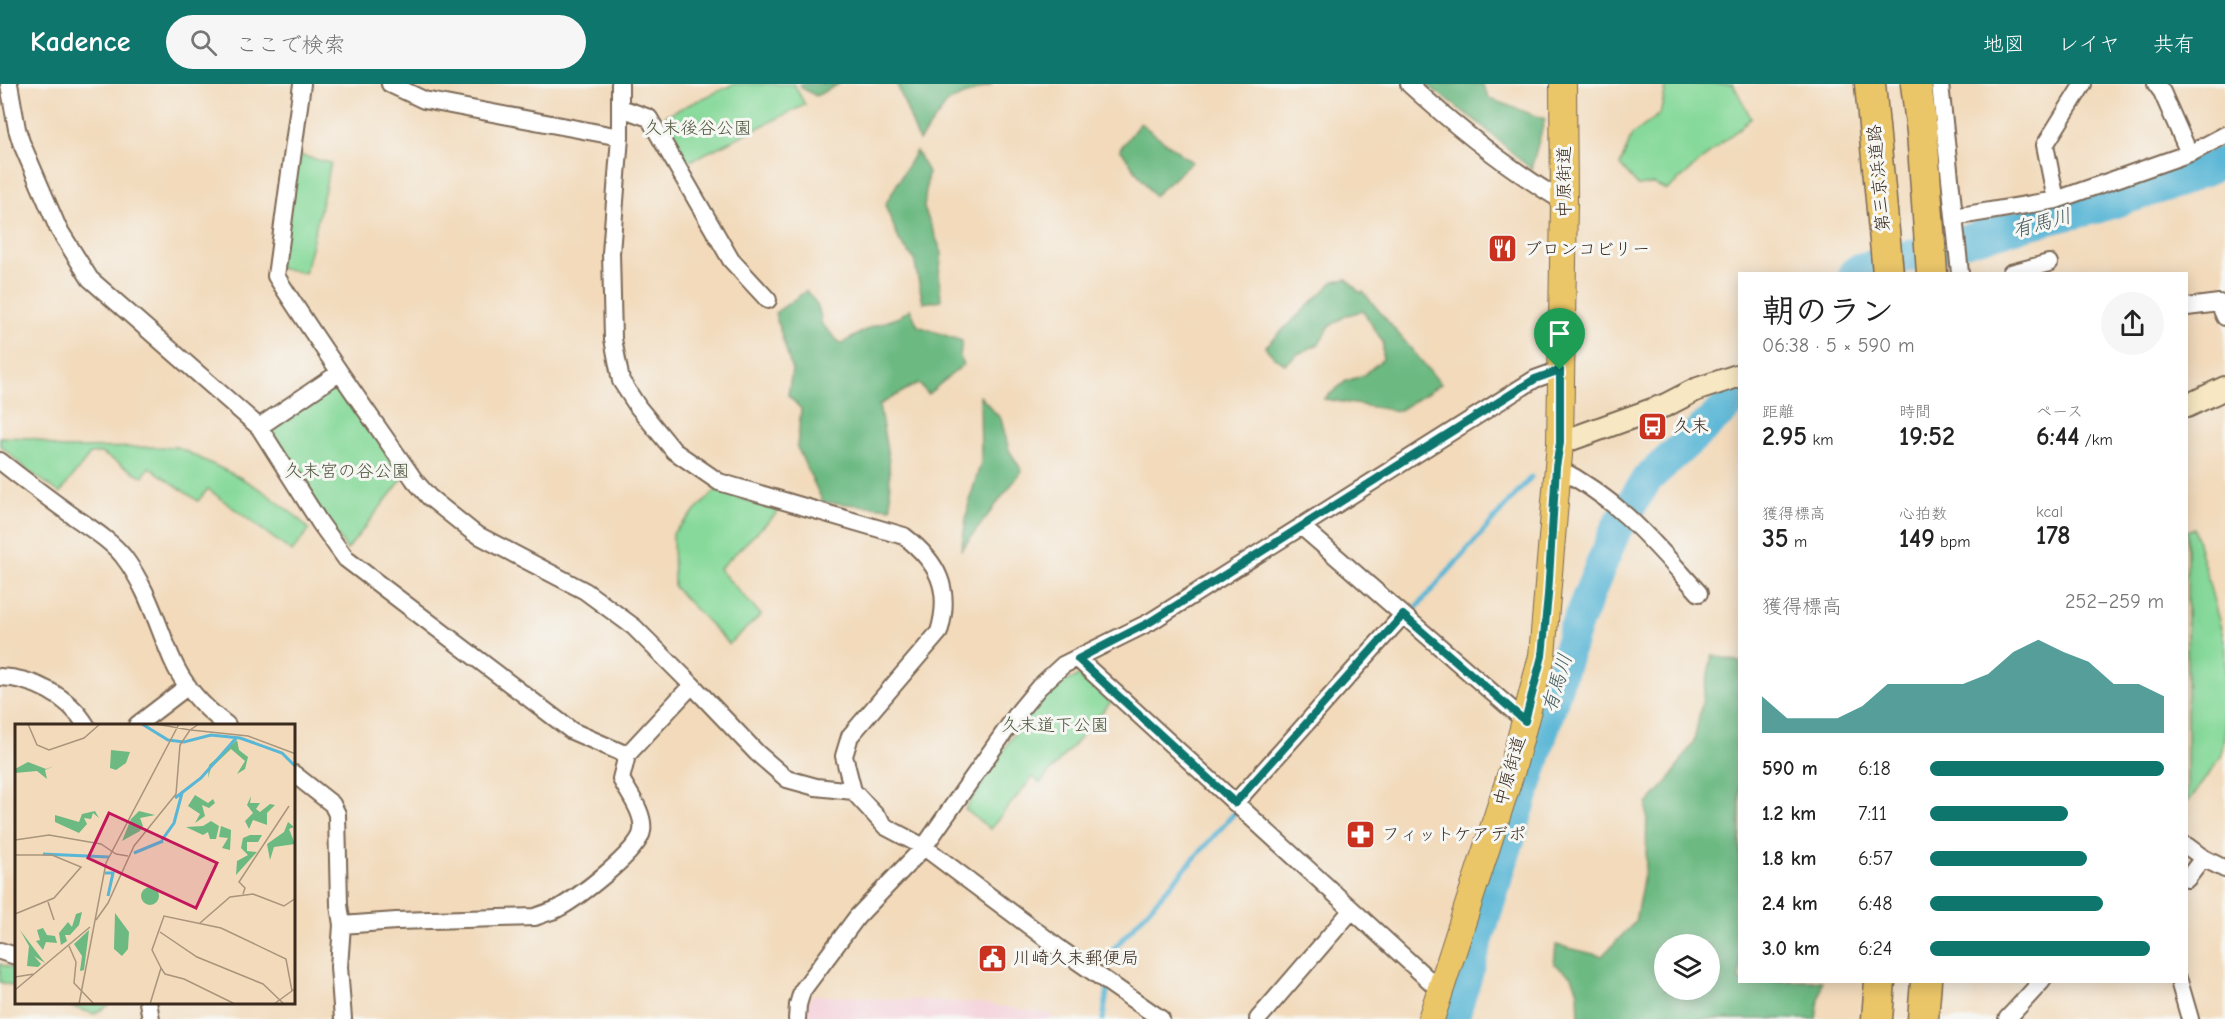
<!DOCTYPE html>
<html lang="ja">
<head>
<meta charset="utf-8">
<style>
	:root { --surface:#fff; --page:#f6f6f6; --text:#222; --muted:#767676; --accent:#0f766e }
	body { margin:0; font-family:"Comic Neue","Klee One",sans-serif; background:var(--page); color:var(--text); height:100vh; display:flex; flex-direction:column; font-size:22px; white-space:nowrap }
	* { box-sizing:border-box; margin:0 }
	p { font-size:20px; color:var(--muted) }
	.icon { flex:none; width:33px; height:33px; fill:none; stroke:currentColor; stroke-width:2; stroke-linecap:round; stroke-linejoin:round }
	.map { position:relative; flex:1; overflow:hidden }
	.panel { position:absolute; left:1738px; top:188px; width:450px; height:711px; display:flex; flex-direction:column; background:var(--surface); border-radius:0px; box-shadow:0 3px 15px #0003 }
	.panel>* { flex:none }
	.fabs { position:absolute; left:1654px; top:850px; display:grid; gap:12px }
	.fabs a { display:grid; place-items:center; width:66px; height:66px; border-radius:50%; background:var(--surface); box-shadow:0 3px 15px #0003; font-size:30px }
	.pin { position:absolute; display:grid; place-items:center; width:51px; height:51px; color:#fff; margin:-62px -26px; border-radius:50% 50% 50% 0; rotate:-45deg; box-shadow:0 0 6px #0007 }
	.pin .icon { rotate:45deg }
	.round { display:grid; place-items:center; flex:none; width:63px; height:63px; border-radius:32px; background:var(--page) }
	.summary { display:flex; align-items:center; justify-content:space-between; height:102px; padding:0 24px }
	h1 { font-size:33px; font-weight:700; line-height:45px }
	.stats { display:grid; grid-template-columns:repeat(3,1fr); gap:9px; height:102px; padding:6px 24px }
	.stats div { display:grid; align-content:center }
	.stats b { font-size:26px; font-weight:700 }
	.stats small { font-size:16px; font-weight:400 }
	.stats p { font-size:16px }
	.chart { height:168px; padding:12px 24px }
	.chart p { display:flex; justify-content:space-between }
	.chart svg { width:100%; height:108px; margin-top:6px; fill:var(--accent); opacity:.7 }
	ul { padding:0 24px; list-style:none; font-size:20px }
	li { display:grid; grid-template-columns:96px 72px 1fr; align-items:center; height:45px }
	li i { height:15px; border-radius:8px; background:var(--accent) }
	header { display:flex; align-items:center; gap:36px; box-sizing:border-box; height:84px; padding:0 30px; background:var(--accent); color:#fff }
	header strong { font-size:28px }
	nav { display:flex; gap:33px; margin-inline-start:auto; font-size:21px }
	.search { width:420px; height:54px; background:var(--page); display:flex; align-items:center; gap:15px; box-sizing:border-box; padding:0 21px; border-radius:33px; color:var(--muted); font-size:22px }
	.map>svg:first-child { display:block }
</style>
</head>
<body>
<header>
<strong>Kadence</strong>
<div class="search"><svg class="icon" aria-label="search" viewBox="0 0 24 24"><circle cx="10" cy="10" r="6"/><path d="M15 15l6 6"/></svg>ここで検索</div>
<nav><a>地図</a><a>レイヤ</a><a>共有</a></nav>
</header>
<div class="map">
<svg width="2225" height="935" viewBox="0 0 2225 935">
	<rect width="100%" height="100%" fill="#f6f6f2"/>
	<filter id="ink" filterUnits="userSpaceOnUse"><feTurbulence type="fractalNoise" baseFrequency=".0167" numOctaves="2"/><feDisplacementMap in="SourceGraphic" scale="12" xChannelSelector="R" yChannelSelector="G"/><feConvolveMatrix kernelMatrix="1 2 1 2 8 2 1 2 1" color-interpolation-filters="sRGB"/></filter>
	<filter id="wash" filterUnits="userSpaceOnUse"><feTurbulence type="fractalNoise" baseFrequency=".008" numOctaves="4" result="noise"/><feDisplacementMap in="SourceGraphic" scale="24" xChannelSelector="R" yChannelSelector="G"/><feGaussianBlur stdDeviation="1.35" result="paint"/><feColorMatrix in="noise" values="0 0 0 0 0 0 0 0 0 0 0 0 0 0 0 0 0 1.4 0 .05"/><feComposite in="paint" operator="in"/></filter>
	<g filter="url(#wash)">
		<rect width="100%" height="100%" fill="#f2dabb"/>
		<path fill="#f5cfda" d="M 812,911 L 979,919 L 1053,930 L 1053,935 L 806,935 L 806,923 Z"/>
		<path fill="#86d99a" stroke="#60825c" stroke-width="1.5" d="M 734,0 L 794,0 L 805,21 L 688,78 L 664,38 L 666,31 Z
			M 1667,0 L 1733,0 L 1751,34 L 1667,106 L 1653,100 L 1638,102 L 1620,81 L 1632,51 L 1660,30 Z
			M 298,71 L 331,79 L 305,189 L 278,184 Z
			M 343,305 L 404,393 L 347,466 L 271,354 L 273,345 L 325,307 Z
			M 0,353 L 33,354 L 60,364 L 177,363 L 241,394 L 263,407 L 297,433 L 309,446 L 292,468 L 208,405 L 198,417 L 149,383 L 143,393 L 101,369 L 90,370 L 60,409 L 26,385 L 0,361 Z
			M 716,406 L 779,427 L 719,485 L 761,531 L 729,560 L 674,503 L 673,449 Z
			M 2194,444 L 2225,559 L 2225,646 L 2221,673 L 2189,717 L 2187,715 L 2187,447 Z
			M 1081,591 L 1111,618 L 1040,699 L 1033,693 L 990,745 L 965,725 L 1031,624 L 1054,602 Z
			M 0,880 L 16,886 L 16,903 L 0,898 Z
			M 114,918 L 94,930 L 60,919 L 60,918 Z"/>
		<path fill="#6cb982" stroke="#547250" stroke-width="1.5" fill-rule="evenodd" d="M 800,0 L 839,0 L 816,12 L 802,4 Z
			M 897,0 L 992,0 L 949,17 L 919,57 Z
			M 1426,0 L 1482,0 L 1490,15 L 1545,35 L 1531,85 L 1480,40 Z
			M 1140,39 L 1192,78 L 1154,112 L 1120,65 Z
			M 916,67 L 928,88 L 924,124 L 942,169 L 939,190 L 941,216 L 923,219 L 914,175 L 900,158 L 885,121 Z
			M 1347,195 L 1359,208 L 1363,208 L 1441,300 L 1398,327 L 1324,315 L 1346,297 L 1362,292 L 1383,275 L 1383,258 L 1363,227 L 1347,231 L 1329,243 L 1319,260 L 1298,270 L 1285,280 L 1274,273 L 1265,263 L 1334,197 Z
			M 806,207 C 816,217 821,226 821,239 L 841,260 L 871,243 L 899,233 L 910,225 L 918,242 L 962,257 L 960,273 L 963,281 L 928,310 L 918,299 L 879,321 L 889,378 L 891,424 L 823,418 L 797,363 L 801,325 L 788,311 L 792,286 L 775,229 Z
			M 980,312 L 1001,335 L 1009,366 L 1022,387 L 961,466 L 969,418 L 981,378 Z
			M 1712,571 L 1740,578 L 1740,897 L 1822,897 L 1816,935 L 1579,935 L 1578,908 L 1572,892 L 1554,880 L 1556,861 L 1602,872 L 1635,838 L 1646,780 L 1647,720 L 1669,696 L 1694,657 ZM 1665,861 L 1710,861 L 1710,906 L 1665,906 Z"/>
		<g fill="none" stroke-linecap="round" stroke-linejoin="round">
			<path stroke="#58b6d6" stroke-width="5" d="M 1409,532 L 1531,393
				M 1095,886 L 1238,725
				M 1103,935 L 1108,902"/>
			<path stroke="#58b6d6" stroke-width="32" d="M 1854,189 L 1858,186 L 2011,144 L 2096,124 L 2177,98 L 2225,77
				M 1453,935 L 1575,544 L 1616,445 L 1647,395 L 1731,319 L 1740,308"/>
		</g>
	</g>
	<g filter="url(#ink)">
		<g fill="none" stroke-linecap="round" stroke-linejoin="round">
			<defs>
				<path id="street" d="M 9,0 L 17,45 L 21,58 L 58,144 L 90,195 L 259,343 L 320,439 L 346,475 L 572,647 L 627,671
					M 302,0 L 276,192 C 320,262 368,329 415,397 L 429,413 L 474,449 L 585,507 L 634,543 L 692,601
					M 390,0 L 424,16 L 620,53
					M 620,0 L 620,53 L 611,169 L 613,255 L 621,297 L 638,323 L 674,367 L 719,398 L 904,452 C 938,478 952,505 939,548 L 850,652 L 844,672 L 853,707 L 886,743 L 924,763 L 1060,865 L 1161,935
					M 1409,0 C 1457,44 1509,85 1564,118
					M 1940,0 L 1960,189
					M 2156,0 L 2162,8 L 2189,69
					M 621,24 L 649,34 L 731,176 L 768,216
					M 2056,116 L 2045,61 L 2083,0
					M 1954,133 L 2056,116 L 2193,68 L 2225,51
					M 2011,189 L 2049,179
					M 2187,223 L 2219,219 L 2225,233
					M 259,343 L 339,289
					M 0,377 C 24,396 48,414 73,432 C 90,444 110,456 123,472 C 147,503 157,540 172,575 C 183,601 204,624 227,641
					M 1556,383 C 1620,416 1653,458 1699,509
					M 1301,442 L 1525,637
					M 1078,575 L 1441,907
					M 0,593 C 33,594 68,612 86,641
					M 137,641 L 188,602
					M 294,690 L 332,720 L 337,730 L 339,821 L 342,841 L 339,883 L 343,935
					M 1235,719 L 1403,531
					M 2187,762 L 2203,774 L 2225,785
					M 2187,795 L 2203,774
					M 342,841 L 396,837 L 535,833 C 542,830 550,828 557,825 C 576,815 640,767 642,747 C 645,730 629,710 621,695 L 627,671 L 692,601 L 757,669 L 787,695 L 816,703 L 853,707
					M 0,867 L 16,872
					M 2179,897 L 2190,935
					M 148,918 L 151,935
					M 797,935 L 798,921 L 802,907 L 857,833 L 924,763 L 1020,626 L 1039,603 L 1063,581 L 1150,538 L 1535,295 L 1560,286
					M 1258,935 L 1352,826
					M 2007,935 L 2042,897"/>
				<path id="secondary" d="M 2187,322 L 2225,304
					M 1560,359 L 1666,321 L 1695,306 L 1740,291"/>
				<path id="primary" d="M 1431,935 L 1512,686 L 1542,572 L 1560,359 L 1564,118 L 1563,0"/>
				<path id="highway" d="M 1870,0 L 1888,189
					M 1916,0 L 1922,48 L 1932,189
					M 1877,935 L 1880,897
					M 1923,935 L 1926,897"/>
			</defs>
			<use href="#street" stroke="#7b6855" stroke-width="20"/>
			<use href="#secondary" stroke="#7b6855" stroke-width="26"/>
			<use href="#primary" stroke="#7b6855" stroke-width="28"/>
			<use href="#highway" stroke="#7b6855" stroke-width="33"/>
			<use href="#street" stroke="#fff" stroke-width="16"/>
			<use href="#secondary" stroke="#f7e8c3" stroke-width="22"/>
			<use href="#primary" stroke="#ebc669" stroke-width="26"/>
			<use href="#highway" stroke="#ebc669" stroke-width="30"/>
		</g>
	</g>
	<g fill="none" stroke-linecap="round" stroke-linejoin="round" filter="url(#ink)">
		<defs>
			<path id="route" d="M 1560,286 L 1560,359 L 1556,383 L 1548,511 L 1542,572 L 1525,637 L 1403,531 L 1235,719 L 1078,575 L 1150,538 L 1535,295 Z"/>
		</defs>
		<use href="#route" stroke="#fff" stroke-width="12"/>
		<use href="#route" stroke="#0f766e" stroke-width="8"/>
	</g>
	<defs>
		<symbol id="restaurant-square" viewBox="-11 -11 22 22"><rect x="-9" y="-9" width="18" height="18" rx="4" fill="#c8321e" stroke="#f6f6f2"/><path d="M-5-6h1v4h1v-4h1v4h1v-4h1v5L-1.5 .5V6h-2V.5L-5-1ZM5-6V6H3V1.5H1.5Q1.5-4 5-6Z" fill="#fff"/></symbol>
		<symbol id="bus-square" viewBox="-11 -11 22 22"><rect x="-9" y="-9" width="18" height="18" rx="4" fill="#c8321e" stroke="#f6f6f2"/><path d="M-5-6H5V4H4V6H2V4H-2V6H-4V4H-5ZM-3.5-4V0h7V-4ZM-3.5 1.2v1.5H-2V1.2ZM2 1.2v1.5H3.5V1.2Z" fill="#fff"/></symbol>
		<symbol id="pharmacy-square" viewBox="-11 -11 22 22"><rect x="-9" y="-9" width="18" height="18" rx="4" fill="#c8321e" stroke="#f6f6f2"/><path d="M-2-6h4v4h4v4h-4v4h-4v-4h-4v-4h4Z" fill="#fff"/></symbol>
		<symbol id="civic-square" viewBox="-11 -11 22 22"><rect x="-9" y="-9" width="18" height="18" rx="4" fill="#c8321e" stroke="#f6f6f2"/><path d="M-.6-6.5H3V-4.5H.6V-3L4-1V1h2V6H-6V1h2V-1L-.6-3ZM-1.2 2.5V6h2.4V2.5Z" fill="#fff"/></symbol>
	</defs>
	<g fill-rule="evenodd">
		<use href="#restaurant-square" x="1486" y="148" width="33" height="33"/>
		<use href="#bus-square" x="1636" y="326" width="33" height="33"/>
		<use href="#pharmacy-square" x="1344" y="734" width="33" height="33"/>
		<use href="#civic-square" x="976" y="858" width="33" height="33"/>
	</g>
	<g text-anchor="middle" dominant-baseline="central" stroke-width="6" stroke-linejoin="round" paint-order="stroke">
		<g font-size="18" fill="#4e563d" stroke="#f6f6f2">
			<text x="698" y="44">久末後谷公園</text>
			<text x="347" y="387">久末宮の谷公園</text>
			<text x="1055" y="641">久末道下公園</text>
		</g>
		<g font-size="18" fill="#3b2a1e" stroke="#f6f6f2">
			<text transform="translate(1879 94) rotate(-95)">第三京浜道路</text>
			<text transform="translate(1564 98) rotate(-90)">中原街道</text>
			<text transform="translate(1510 687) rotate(-74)">中原街道</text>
		</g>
		<g font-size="18" fill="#3b2a1e" stroke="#f6f6f2" text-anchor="start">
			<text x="1524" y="165">ブロンコビリー</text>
			<text x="1673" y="342">久末</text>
			<text x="1382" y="750">フィットケアデポ</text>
			<text x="1013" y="874">川崎久末郵便局</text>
		</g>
		<g font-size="20" font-style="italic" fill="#455b5e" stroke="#f6f6f2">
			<text transform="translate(2042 139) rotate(-15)">有馬川</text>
			<text transform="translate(1557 599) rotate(-73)">有馬川</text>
		</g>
	</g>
	<g transform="translate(15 640)">
		<rect width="280" height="280" fill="#f2dabb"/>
		<path d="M 222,16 L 224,26 L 233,33 L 230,45 L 222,50 L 230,37 L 216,25 L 196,44 L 193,54 L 194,41 ZM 96,26 L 115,28 L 111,39 L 101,46 L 95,44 ZM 13,38 L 31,45 L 39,42 L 30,46 L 32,55 L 22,47 L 0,49 L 0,45 ZM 180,71 L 193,79 L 198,75 L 200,79 L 194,84 L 187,81 L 190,92 L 180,99 L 185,90 L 173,82 ZM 236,72 L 235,79 L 245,79 L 241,85 L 245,88 L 255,80 L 260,81 L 252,89 L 252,101 L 238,96 L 234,105 L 230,97 L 238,89 L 232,81 ZM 80,87 L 84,94 L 78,89 L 76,95 L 69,94 L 72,100 L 64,109 L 40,98 L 40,91 L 64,98 L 67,90 ZM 124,87 L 140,91 L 125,94 L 128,102 L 125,107 L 107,117 L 116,95 ZM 196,97 L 204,102 L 201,115 L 195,115 L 193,108 L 188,111 L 171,103 L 188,102 ZM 273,98 L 279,103 L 274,105 L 280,120 L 259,123 L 255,136 L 252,120 L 269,108 ZM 206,102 L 216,106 L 215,126 L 207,124 L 213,114 L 204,113 ZM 235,111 L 247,111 L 243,118 L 232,118 L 232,127 L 242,128 L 221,151 L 222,137 L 233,131 L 226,124 L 228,114 ZM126 172a9 9 0 1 1 18 0a9 9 0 1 1-18 0ZM 67,188 L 64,201 L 55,211 L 50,211 L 52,217 L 46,221 L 44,209 L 53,198 L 57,203 L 61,190 ZM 100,189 L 114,208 L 113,225 L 107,232 L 99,225 ZM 28,204 L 32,211 L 40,212 L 42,219 L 31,218 L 28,226 L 21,217 L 25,216 L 22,206 ZM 5,206 L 30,239 L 19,232 L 26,240 L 23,243 L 12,242 L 14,222 ZM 74,206 L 69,246 L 65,247 L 67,232 L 59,220 Z" fill="#6cb982"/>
		<path fill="none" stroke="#58b6d6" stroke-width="3" d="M 127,0 L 153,16 L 169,18 L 196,11 L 225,14 L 267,29 L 281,43M 160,74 L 186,54 L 222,13M 147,116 L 159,99 L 167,69M 119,129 L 148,117M 28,130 L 94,133M 90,149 L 98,149 L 93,172"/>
		<path fill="none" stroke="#a9947c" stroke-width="1.5" d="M 13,0 L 22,21 L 34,26 L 69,14 L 85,0M 141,0 L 175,6M 176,6 L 233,12 L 281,30M 0,116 L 34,111 L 86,120 L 101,130 L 113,132M 0,131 L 37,131 L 66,143 L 39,174 L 0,190M 228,170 L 230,164 L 224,158 L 274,82M 33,178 L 39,196M 81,196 L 93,179 L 119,122 L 161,70 L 165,21 L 175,6 L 184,0M 185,199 L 215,173 L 238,170 L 269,182 L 281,174M 145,208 L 182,233 L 248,260 L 269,280M 54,222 L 61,238 L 59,259 L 79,280M 146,244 L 150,250 L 169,255 L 220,280M 0,253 L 19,250M 0,266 L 75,203M 64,280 L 91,139 L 164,0M 135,280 L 146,244 L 137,226 L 149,192 L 206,204 L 271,235 L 277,267M 259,280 L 281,264"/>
		<path fill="#c2185b" fill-opacity="0.15" stroke="#c2185b" stroke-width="3" d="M 94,89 L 202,139 L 181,184 L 73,134 Z"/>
		<rect width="280" height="280" fill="none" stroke="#3b2a1e" stroke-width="3"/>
	</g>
</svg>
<div class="fabs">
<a><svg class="icon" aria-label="layers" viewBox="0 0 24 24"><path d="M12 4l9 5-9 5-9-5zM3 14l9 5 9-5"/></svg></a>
</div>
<div class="pin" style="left:1560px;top:286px;background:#1e9e55"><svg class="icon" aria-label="arrive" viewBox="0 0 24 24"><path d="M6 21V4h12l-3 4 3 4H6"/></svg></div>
<section class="panel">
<div class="summary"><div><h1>朝のラン</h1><p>06:38 · 5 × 590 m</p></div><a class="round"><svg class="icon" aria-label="share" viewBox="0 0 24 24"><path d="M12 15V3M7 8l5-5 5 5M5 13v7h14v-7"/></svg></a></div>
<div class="stats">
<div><p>距離</p><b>2.95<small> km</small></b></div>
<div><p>時間</p><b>19:52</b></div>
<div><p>ペース</p><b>6:44<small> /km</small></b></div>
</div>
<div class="stats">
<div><p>獲得標高</p><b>35<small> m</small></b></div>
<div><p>心拍数</p><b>149<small> bpm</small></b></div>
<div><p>kcal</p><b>178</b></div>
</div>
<div class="chart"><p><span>獲得標高</span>252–259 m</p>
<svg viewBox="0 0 160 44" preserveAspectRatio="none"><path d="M0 44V29L10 38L20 38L30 38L40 33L50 24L60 24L70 24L80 24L90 20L100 11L110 6L120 11L130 15L140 24L150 24L160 29V44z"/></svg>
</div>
<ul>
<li><b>590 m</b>6:18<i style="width:100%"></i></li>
<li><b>1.2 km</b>7:11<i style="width:59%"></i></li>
<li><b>1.8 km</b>6:57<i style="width:67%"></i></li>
<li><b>2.4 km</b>6:48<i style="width:74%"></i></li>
<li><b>3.0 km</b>6:24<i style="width:94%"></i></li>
</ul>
</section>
</div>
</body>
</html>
